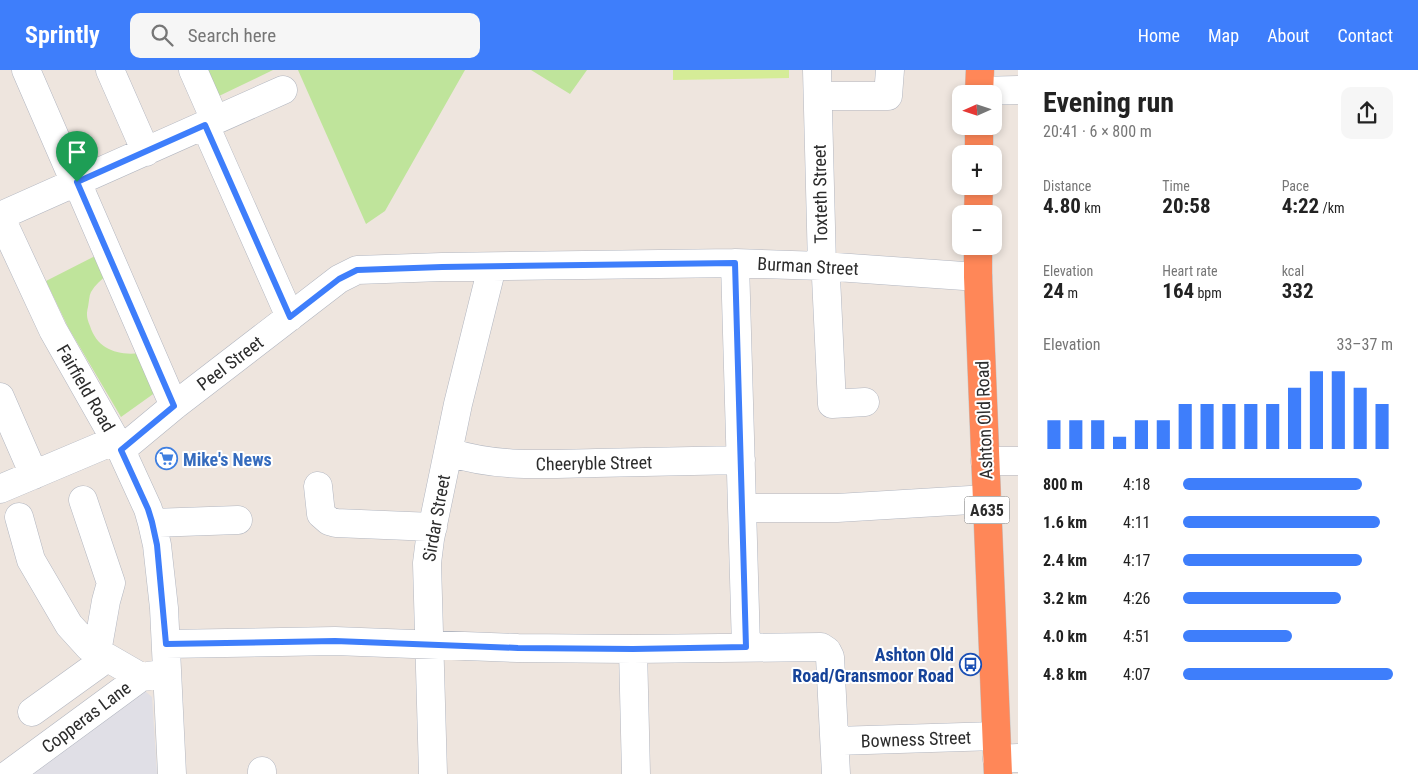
<!DOCTYPE html>
<html lang="en">
<head>
<meta charset="utf-8">
<style>
	:root { --surface:#fff; --page:#f6f6f6; --text:#222; --muted:#767676; --accent:#3e7efb }
	body { margin:0; font-family:"Roboto Condensed",sans-serif; background:var(--page); color:var(--text); height:100vh; display:flex; flex-direction:column; font-size:19px; white-space:nowrap }
	* { box-sizing:border-box; margin:0 }
	p { font-size:16px; color:var(--muted) }
	.icon { flex:none; width:28px; height:28px; fill:none; stroke:currentColor; stroke-width:2; stroke-linecap:round; stroke-linejoin:round }
	.map { position:relative; flex:1; overflow:hidden }
	.side { display:flex; flex-direction:column; background:var(--surface); width:400px }
	.side>* { flex:none }
	.needle { width:32px; rotate:267deg }
	.buttons { position:absolute; left:952px; top:15px; display:grid; gap:10px }
	.buttons a { display:grid; place-items:center; width:50px; height:50px; border-radius:10px; background:var(--surface); box-shadow:0 2px 8px #0003; font-size:25px }
	.pin { position:absolute; display:grid; place-items:center; width:42px; height:42px; color:#fff; margin:-51px -21px; border-radius:50% 50% 50% 0; rotate:-45deg; box-shadow:0 0 5px #0007 }
	.pin .icon { rotate:45deg }
	.round { display:grid; place-items:center; flex:none; width:52px; height:52px; border-radius:10px; background:var(--page) }
	.overview { display:flex; align-items:center; justify-content:space-between; height:85px; padding:0 25px }
	h1 { font-size:28px; font-weight:700; line-height:38px }
	.stats { display:grid; grid-template-columns:repeat(3,1fr); gap:8px; height:85px; padding:5px 25px }
	.stats div { display:grid; align-content:center }
	.stats b { font-size:21px; font-weight:700 }
	.stats small { font-size:14px; font-weight:400 }
	.stats p { font-size:14px }
	.chart { height:140px; padding:10px 25px }
	.chart p { display:flex; justify-content:space-between }
	.chart svg { width:100%; height:90px; margin-top:5px; stroke:var(--accent); stroke-width:6 }
	ul { padding:0 25px; list-style:none; font-size:16px }
	li { display:grid; grid-template-columns:80px 60px 1fr; align-items:center; height:38px }
	li i { height:12px; border-radius:6px; background:var(--accent) }
	header { display:flex; align-items:center; gap:30px; box-sizing:border-box; height:70px; padding:0 25px; background:var(--accent); color:#fff }
	header strong { font-size:24px }
	nav { display:flex; gap:28px; margin-inline-start:auto; font-size:18px }
	.search { width:350px; height:45px; background:var(--page); display:flex; align-items:center; gap:12px; box-sizing:border-box; padding:0 18px; border-radius:10px; color:var(--muted); font-size:19px }
	main { display:flex; flex:1; min-height:0 }
	.map>svg:first-child { display:block }
</style>
</head>
<body>
<header>
<strong>Sprintly</strong>
<div class="search"><svg class="icon" aria-label="search" viewBox="0 0 24 24"><circle cx="10" cy="10" r="6"/><path d="M15 15l6 6"/></svg>Search here</div>
<nav><a>Home</a><a>Map</a><a>About</a><a>Contact</a></nav>
</header>
<main>
<div class="map">
<svg width="1018" height="704" viewBox="0 0 1018 704">
	<rect width="100%" height="100%" fill="#eee5de"/>
	<path fill="#e0dfe6" d="M 140,617 L 152,627 L 157,704 L 27,704 Z"/>
	<path fill="#bfe49b" d="M 207,0 L 273,0 L 219,26 Z
		M 298,0 L 465,0 L 385,141 L 366,154 Z
		M 531,0 L 587,0 L 570,24 Z
		M 99,184 L 107,205 C 101,210 95,215 91,222 C 89,226 89,232 88,237 C 86,245 87,249 90,256 C 97,279 118,286 140,283 L 156,322 L 121,347 L 68,257 L 46,211 Z"/>
	<path fill="#d5ec97" d="M 673,0 L 789,0 L 789,8 L 673,10 Z"/>
	<g fill="none" stroke-linecap="round" stroke-linejoin="round">
		<defs>
			<path id="minor" d="M 26,0 L 75,113
				M 110,0 L 146,82
				M 193,0 L 215,50
				M 817,0 L 822,196 L 826,207 L 832,334 L 865,332
				M 979,21 L 1018,20
				M 818,26 L 888,26 L 890,0
				M 205,55 L 290,247
				M 77,112 L 174,336
				M 0,146 L 53,260 L 121,380 L 148,439 L 152,453 L 157,475 L 164,538 L 172,704
				M 0,146 L 283,20
				M 735,193 L 746,577
				M 0,327 L 34,405
				M 121,380 L 174,336 L 339,209 L 357,200 L 442,197 L 735,193 L 822,196 L 978,207
				M 449,382 C 497,398 546,394 596,393 C 644,392 693,391 741,390
				M 985,391 L 1018,391
				M 318,416 L 321,444 L 329,451 L 336,453 L 433,457
				M 0,419 L 116,370
				M 83,430 L 111,513 L 106,531 L 97,582
				M 742,438 L 837,438 L 987,429
				M 19,447 L 31,490 L 69,555 L 89,577 L 141,607
				M 152,453 L 238,450
				M 166,574 L 335,571 L 518,578 L 633,579 L 821,577 L 827,581 L 830,587 L 836,704
				M 633,579 L 636,704
				M 32,642 L 107,588
				M 835,671 L 996,666
				M 997,689 L 1018,688
				M 262,701 L 262,704
				M 9,704 L 141,607 L 156,605
				M 433,704 L 427,493 L 430,469 L 458,334 L 492,197"/>
			<path id="highway" d="M 979,24 L 980,0
				M 979,84 L 979,56
				M 978,144 L 979,116
				M 978,176 L 978,207 L 998,704"/>
		</defs>
		<use href="#minor" stroke="#b2b6c0" stroke-width="29"/>
		<use href="#highway" stroke="#c4c4c4" stroke-width="29"/>
		<use href="#minor" stroke="#fff" stroke-width="28"/>
		<use href="#highway" stroke="#ff8758" stroke-width="28"/>
	</g>
	<g fill="none" stroke-linecap="round" stroke-linejoin="round">
		<defs>
			<path id="route" d="M 205,55 L 290,247 L 339,209 L 357,200 L 442,197 L 735,193 L 746,577 L 633,579 L 518,578 L 335,571 L 166,574 L 157,475 L 152,452 L 148,439 L 121,380 L 174,336 L 77,112 Z"/>
		</defs>
		<use href="#route" stroke="#fff" stroke-width="10"/>
		<use href="#route" stroke="#3e7efb" stroke-width="6"/>
	</g>
	<defs>
		<symbol id="supermarket-ring" viewBox="-11 -11 22 22"><circle r="9.5" fill="#fff" stroke="#3f7fe0" stroke-width="1.5"/><path d="M-6-5.5h2.5l.6 2H6L4.5 2H-2.5L-4.4-4H-6ZM-1.5 3.2a1.3 1.3 0 1 0 .1 0ZM3 3.2a1.3 1.3 0 1 0 .1 0Z" fill="#3f7fe0"/></symbol>
		<symbol id="bus-ring" viewBox="-11 -11 22 22"><circle r="9.5" fill="#fff" stroke="#1a4fb4" stroke-width="1.5"/><path d="M-5-6H5V4H4V6H2V4H-2V6H-4V4H-5ZM-3.5-4V0h7V-4ZM-3.5 1.2v1.5H-2V1.2ZM2 1.2v1.5H3.5V1.2Z" fill="#1a4fb4"/></symbol>
	</defs>
	<g fill-rule="evenodd">
		<use href="#supermarket-ring" x="154" y="376" width="25" height="25"/>
		<use href="#bus-ring" x="958" y="582" width="25" height="25"/>
	</g>
	<g text-anchor="middle" dominant-baseline="central" stroke-width="4" stroke-linejoin="round" paint-order="stroke">
		<rect fill="#fff" stroke="#6b6b6b" stroke-width="1" x="964.5" y="426.5" width="45" height="27" rx="4"/>
		<g font-size="16" font-weight="bold" fill="#2c2c2c">
			<text x="987" y="440">A635</text>
		</g>
		<g font-size="18" fill="#2c2c2c" stroke="#fff">
			<text transform="translate(820 124) rotate(-91)">Toxteth Street</text>
			<text transform="translate(808 196) rotate(3)">Burman Street</text>
			<text transform="translate(230 293) rotate(-37)">Peel Street</text>
			<text transform="translate(86 318) rotate(60)">Fairfield Road</text>
			<text transform="translate(984 350) rotate(-92)">Ashton Old Road</text>
			<text transform="translate(594 393) rotate(-1)">Cheeryble Street</text>
			<text transform="translate(436 448) rotate(-80)">Sirdar Street</text>
			<text transform="translate(86 647) rotate(-37)">Copperas Lane</text>
			<text transform="translate(916 669) rotate(-2)">Bowness Street</text>
		</g>
		<g font-size="18" font-weight="bold" fill="#366cbe" stroke="#fff" text-anchor="start">
			<text x="183" y="389">Mike's News</text>
		</g>
		<g font-size="18" font-weight="bold" fill="#164399" stroke="#fff" text-anchor="end">
			<text x="954" y="584">Ashton Old<tspan x="954" dy="21">Road/Gransmoor Road</tspan></text>
		</g>
	</g>
</svg>
<div class="buttons">
<a><svg class="needle" viewBox="-14 -14 28 28"><path d="M0-13l5 13h-10z" fill="#e53935"/><path d="M0 13l5-13h-10z" fill="#767676"/></svg></a>
<a>+</a>
<a>−</a>
</div>
<div class="pin" style="left:77px;top:112px;background:#1e9e55"><svg class="icon" aria-label="arrive" viewBox="0 0 24 24"><path d="M6 21V4h12l-3 4 3 4H6"/></svg></div>
</div>
<section class="side">
<div class="overview"><div><h1>Evening run</h1><p>20:41 · 6 × 800 m</p></div><a class="round"><svg class="icon" aria-label="share" viewBox="0 0 24 24"><path d="M12 15V3M7 8l5-5 5 5M5 13v7h14v-7"/></svg></a></div>
<div class="stats">
<div><p>Distance</p><b>4.80<small> km</small></b></div>
<div><p>Time</p><b>20:58</b></div>
<div><p>Pace</p><b>4:22<small> /km</small></b></div>
</div>
<div class="stats">
<div><p>Elevation</p><b>24<small> m</small></b></div>
<div><p>Heart rate</p><b>164<small> bpm</small></b></div>
<div><p>kcal</p><b>332</b></div>
</div>
<div class="chart"><p><span>Elevation</span>33–37 m</p>
<svg viewBox="0 0 160 44" preserveAspectRatio="none"><path d="M5 44V30M15 44V30M25 44V30M35 44V38M45 44V30M55 44V30M65 44V22M75 44V22M85 44V22M95 44V22M105 44V22M115 44V14M125 44V6M135 44V6M145 44V14M155 44V22"/></svg>
</div>
<ul>
<li><b>800 m</b>4:18<i style="width:85%"></i></li>
<li><b>1.6 km</b>4:11<i style="width:94%"></i></li>
<li><b>2.4 km</b>4:17<i style="width:85%"></i></li>
<li><b>3.2 km</b>4:26<i style="width:75%"></i></li>
<li><b>4.0 km</b>4:51<i style="width:52%"></i></li>
<li><b>4.8 km</b>4:07<i style="width:100%"></i></li>
</ul>
</section>
</main>
</body>
</html>
